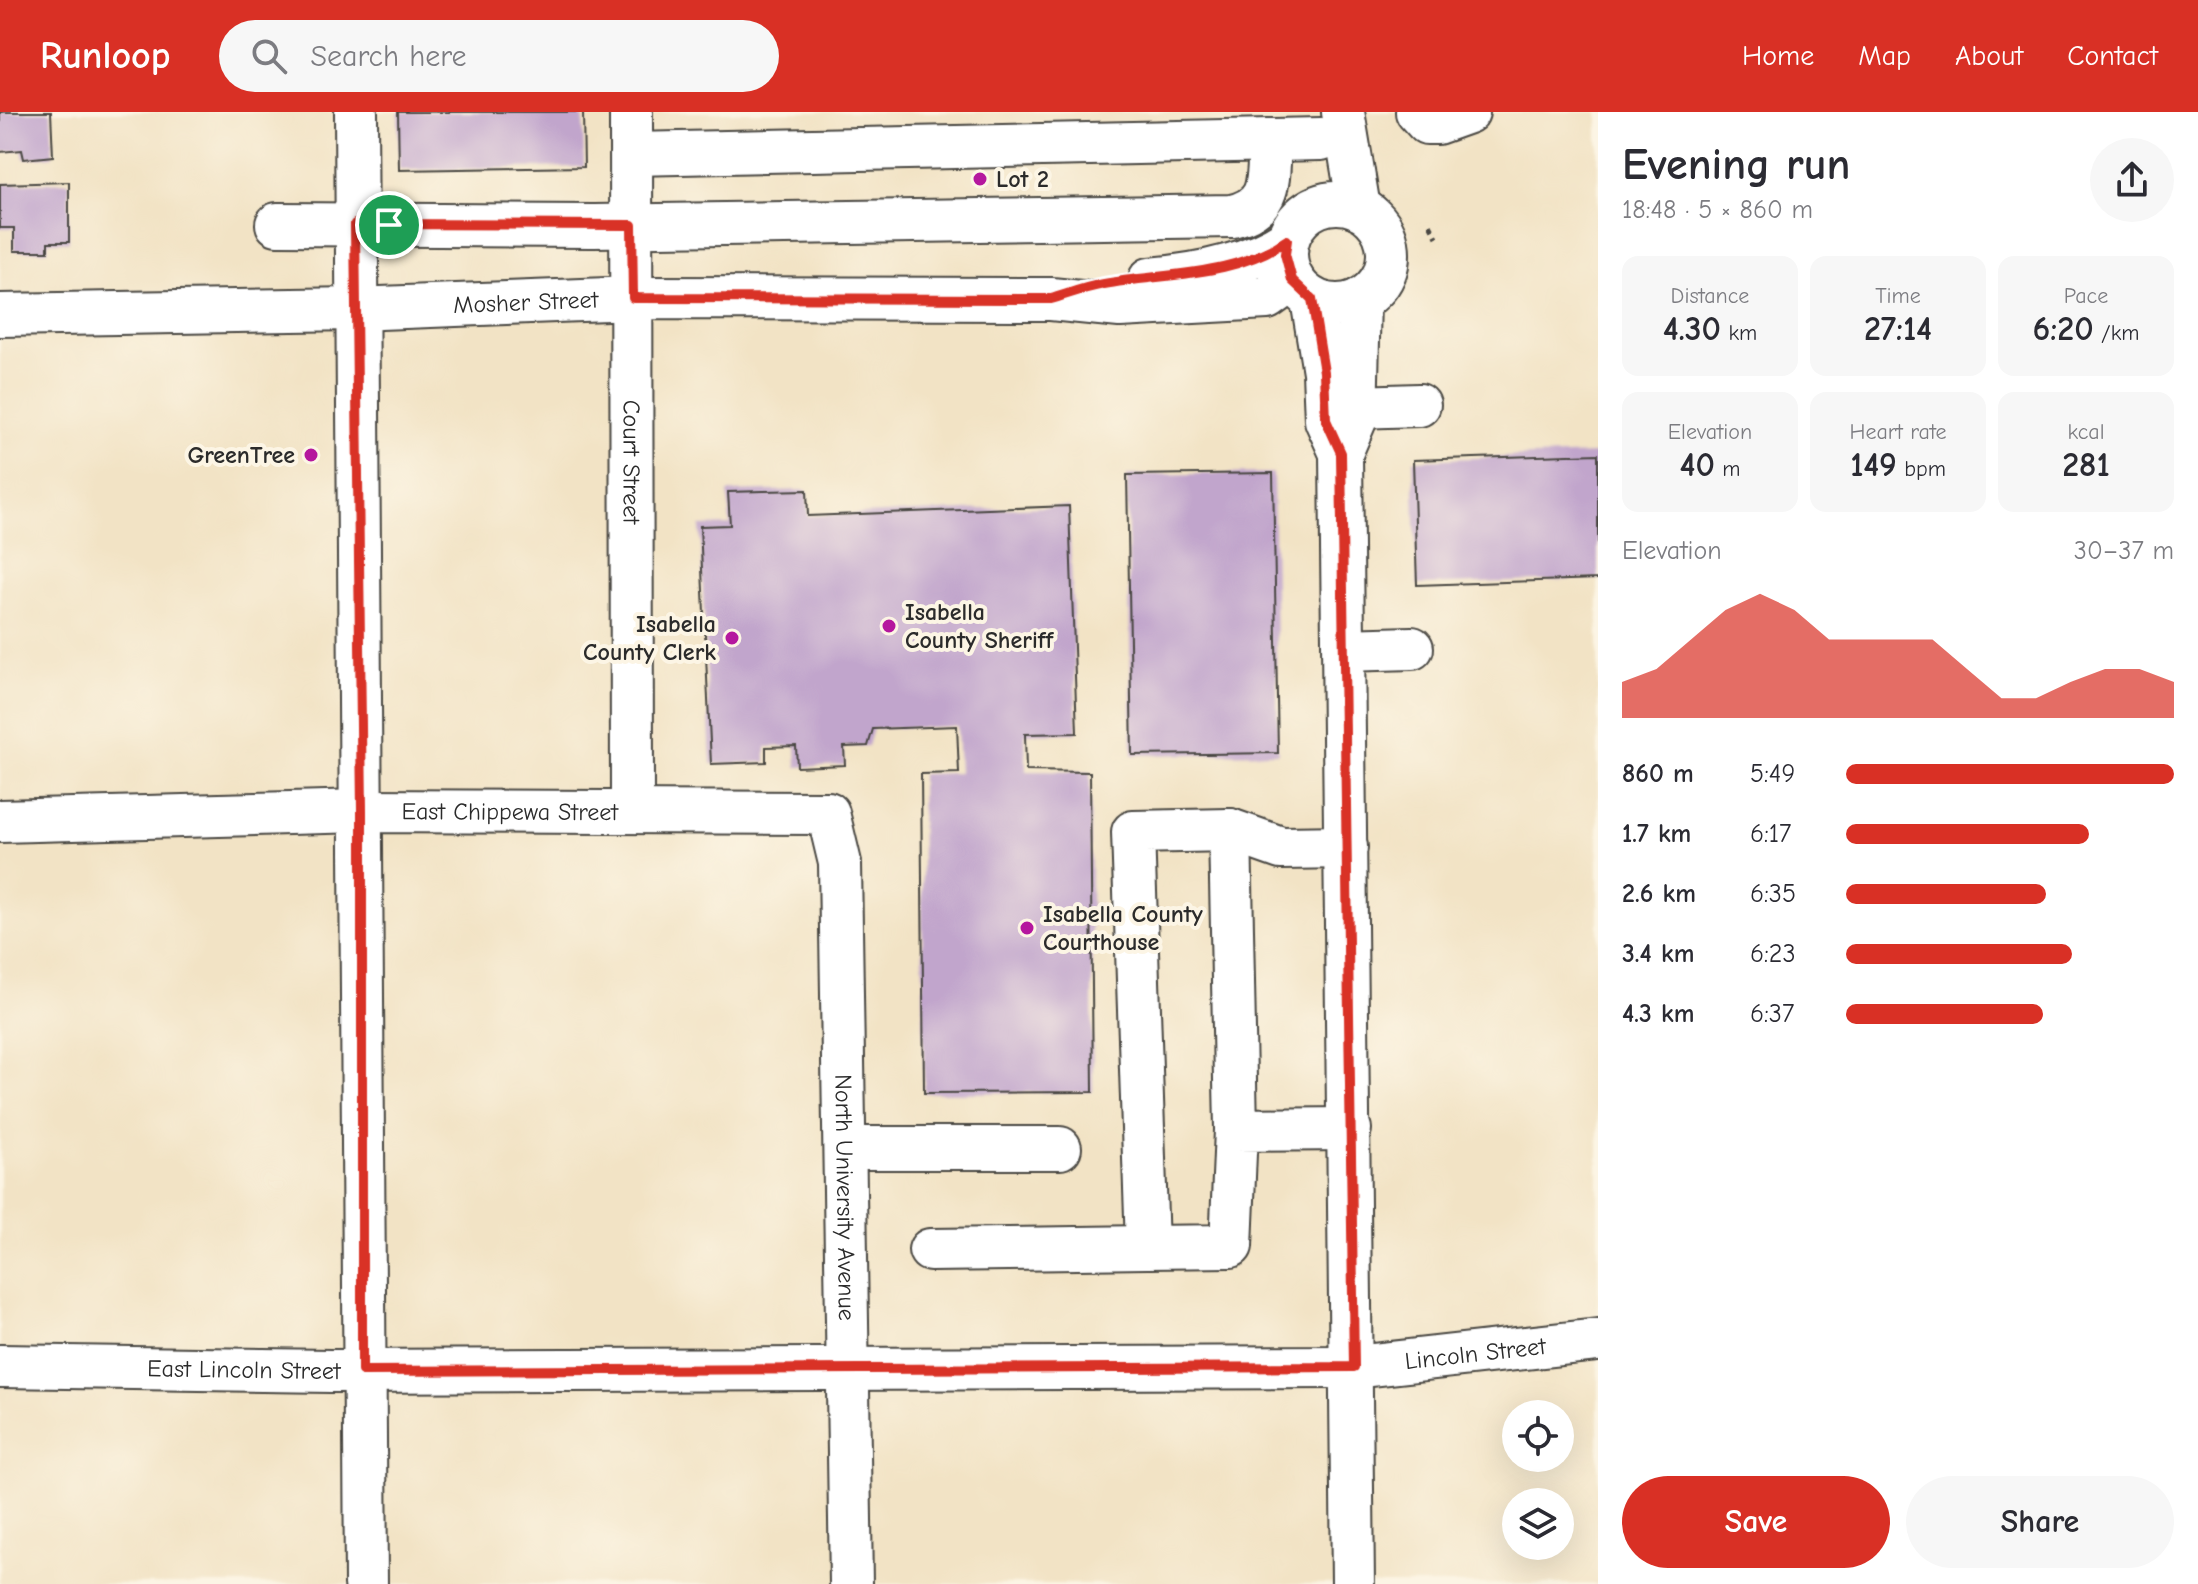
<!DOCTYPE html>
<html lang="en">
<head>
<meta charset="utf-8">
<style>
	:root { --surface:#fff; --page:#f7f7f7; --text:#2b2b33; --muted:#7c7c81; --accent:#d93025 }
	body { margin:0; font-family:"Comic Neue",sans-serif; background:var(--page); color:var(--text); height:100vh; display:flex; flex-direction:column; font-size:30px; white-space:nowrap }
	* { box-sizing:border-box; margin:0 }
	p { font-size:26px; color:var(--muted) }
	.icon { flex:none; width:44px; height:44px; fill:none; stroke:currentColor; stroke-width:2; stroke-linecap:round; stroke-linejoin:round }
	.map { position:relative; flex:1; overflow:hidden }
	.side { display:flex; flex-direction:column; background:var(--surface); width:600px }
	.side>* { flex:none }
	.buttons { position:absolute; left:1502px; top:1288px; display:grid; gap:16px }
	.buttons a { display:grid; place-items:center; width:72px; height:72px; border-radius:50%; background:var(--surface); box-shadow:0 8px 32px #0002; font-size:40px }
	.pin { position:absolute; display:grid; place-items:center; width:68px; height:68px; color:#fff; margin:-34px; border:4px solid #fff; border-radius:50%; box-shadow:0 2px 8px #0007 }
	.round { display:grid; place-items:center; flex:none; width:84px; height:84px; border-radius:42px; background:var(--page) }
	.head { display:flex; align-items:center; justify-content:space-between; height:136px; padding:0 24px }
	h1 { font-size:44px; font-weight:700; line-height:60px }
	.stats { display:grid; grid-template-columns:repeat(3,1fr); gap:12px; height:136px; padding:8px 24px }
	.stats div { display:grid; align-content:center; border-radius:16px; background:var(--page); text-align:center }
	.stats b { font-size:34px; font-weight:700 }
	.stats small { font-size:22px; font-weight:400 }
	.stats p { font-size:22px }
	.chart { height:224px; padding:16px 24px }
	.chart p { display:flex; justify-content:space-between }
	.chart svg { width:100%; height:144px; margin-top:8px; fill:var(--accent); opacity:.7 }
	.button { display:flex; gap:16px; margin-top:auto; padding:16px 24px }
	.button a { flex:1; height:92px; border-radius:48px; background:var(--accent); color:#fff; font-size:32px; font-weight:700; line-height:92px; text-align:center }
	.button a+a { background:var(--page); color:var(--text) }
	ul { padding:0 24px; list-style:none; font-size:26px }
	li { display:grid; grid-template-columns:128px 96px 1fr; align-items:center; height:60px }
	li i { height:20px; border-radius:10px; background:var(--accent) }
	header { display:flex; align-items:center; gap:48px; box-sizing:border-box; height:112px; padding:0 40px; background:var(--accent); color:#fff }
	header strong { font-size:38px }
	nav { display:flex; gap:44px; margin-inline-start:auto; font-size:28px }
	.search { width:560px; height:72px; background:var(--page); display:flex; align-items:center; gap:20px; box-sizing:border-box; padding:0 28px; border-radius:44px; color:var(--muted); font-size:30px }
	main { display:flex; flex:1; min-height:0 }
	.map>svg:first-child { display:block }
</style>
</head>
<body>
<header>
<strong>Runloop</strong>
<div class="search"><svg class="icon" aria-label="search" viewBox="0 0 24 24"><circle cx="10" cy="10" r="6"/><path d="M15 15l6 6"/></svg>Search here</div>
<nav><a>Home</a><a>Map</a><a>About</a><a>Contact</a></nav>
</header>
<main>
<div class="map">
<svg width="1598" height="1472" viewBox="0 0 1598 1472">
	<rect width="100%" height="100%" fill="#fcf5e5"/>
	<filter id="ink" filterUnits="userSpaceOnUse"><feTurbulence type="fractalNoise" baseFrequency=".0125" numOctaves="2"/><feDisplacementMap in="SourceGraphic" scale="16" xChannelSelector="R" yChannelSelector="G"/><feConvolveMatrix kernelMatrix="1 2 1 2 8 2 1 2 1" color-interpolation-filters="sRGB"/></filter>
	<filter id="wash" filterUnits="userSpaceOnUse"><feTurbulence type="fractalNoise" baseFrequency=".006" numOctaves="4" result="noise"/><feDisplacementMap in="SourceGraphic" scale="32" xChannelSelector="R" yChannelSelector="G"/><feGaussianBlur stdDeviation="1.8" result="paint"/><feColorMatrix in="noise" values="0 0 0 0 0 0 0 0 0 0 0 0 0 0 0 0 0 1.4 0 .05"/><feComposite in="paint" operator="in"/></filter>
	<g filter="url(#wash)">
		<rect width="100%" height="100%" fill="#f2e3c5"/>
		<g id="blocks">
			<path fill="#c1a5cc" d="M 0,0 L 51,0 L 53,44 L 24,47 L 22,38 L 0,40 Z
				M 398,0 L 583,0 L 584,55 L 399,58 Z
				M 69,70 L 69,130 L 48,130 L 48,139 L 14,139 L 14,116 L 0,116 L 0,72 Z
				M 1598,342 L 1598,467 L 1417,473 L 1413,348 Z
				M 1273,361 L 1278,641 L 1132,643 L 1127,363 Z
				M 807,378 L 808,404 L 1069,394 L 1077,621 L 1025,622 L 1026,659 L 1090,660 L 1093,980 L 924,981 L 921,662 L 959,661 L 957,614 L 873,617 L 868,634 L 844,635 L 845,653 L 797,655 L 796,634 L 766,635 L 766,650 L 711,652 L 700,414 L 730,413 L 728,380 Z"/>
		</g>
	</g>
	<g filter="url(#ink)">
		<use href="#blocks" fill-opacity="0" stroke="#494742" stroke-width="2"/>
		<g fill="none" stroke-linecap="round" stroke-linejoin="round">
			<defs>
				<g id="minor">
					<path d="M 356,0 L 366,1472"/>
					<path id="s1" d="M 631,0 L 632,700"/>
					<path d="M 1343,0 L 1359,96"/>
					<path d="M 1417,0 L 1427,11 L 1437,11 L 1468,0"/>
					<path d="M 632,42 L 1321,27"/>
					<circle cx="1337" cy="142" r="51"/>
					<path d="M 277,112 L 594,114 L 1232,104 C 1275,94 1267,65 1270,28"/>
					<path d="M 1150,167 C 1196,163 1248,154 1287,128"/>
					<path d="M 1312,187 L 1324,260 L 1326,308 L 1341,341 L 1353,1472"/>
					<path id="s2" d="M 0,203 L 355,197 L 633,186 L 1051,187 L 1120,194 L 1267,186 L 1292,168"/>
					<path d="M 1356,295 L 1419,293"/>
					<path d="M 1341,341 L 1356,306 L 1359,188"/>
					<path d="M 1344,538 L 1412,536"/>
					<path id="s3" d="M 0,709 L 362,699 L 828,701 L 840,751 L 851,1472"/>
					<path d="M 1230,718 L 1281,736 L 1346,735"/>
					<path d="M 1236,1018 L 1230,718 L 1133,720 L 1147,1135 L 1231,1134 L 1236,1018 L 1350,1017"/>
					<path d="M 845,1036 L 1060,1036"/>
					<path d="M 930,1138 L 1147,1135"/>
					<path id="s4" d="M 0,1254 L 331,1259 L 1354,1255 L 1598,1228"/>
				</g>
			</defs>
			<use href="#minor" stroke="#494742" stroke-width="46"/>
			<path stroke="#494742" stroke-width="5" stroke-dasharray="6 6" stroke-linecap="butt" d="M 1430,112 L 1437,125"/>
			<use href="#minor" stroke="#fff" stroke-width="42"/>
		</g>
	</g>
	<g fill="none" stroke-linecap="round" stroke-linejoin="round" filter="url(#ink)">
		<defs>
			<path id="route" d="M 355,112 L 632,113 L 633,186 L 1051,187 C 1068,182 1086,175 1104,172 C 1166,161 1233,165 1287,128 L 1285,142 L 1292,168 L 1312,187 L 1324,260 L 1326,308 L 1341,341 L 1354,1255 L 362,1259 L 362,699 Z"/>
		</defs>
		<use href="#route" stroke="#fff" stroke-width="16"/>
		<use href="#route" stroke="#d93025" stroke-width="10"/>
	</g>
	<g fill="#b5179e" stroke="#fcf5e5" stroke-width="3">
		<circle cx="980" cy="67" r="8"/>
		<circle cx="311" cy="343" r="8"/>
		<circle cx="889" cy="514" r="8"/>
		<circle cx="732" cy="526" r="8"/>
		<circle cx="1027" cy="816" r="8"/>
	</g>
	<g text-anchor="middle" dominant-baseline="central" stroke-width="8" stroke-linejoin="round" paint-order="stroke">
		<g font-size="24" font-weight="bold" fill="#2b2b2b" stroke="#fcf5e5" text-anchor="start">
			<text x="996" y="67">Lot 2</text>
			<text x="295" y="343" text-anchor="end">GreenTree</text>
			<text x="905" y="500">Isabella<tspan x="905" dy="28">County Sheriff</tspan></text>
			<text x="716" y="512" text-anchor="end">Isabella<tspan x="716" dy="28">County Clerk</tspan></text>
			<text x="1043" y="802">Isabella County<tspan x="1043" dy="28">Courthouse</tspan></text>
		</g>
		<g font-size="24" fill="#2b2b2b" stroke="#fcf5e5">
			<text stroke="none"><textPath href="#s2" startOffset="526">Mosher Street</textPath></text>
			<text stroke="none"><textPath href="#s1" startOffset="350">Court Street</textPath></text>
			<text stroke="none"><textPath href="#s3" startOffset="510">East Chippewa Street</textPath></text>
			<text stroke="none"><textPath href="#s3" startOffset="1214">North University Avenue</textPath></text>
			<text stroke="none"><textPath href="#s4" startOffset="1476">Lincoln Street</textPath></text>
			<text stroke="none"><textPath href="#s4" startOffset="244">East Lincoln Street</textPath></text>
		</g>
	</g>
</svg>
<div class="buttons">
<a><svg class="icon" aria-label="locate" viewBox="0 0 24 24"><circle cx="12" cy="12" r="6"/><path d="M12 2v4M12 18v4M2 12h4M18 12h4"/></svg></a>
<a><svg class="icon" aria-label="layers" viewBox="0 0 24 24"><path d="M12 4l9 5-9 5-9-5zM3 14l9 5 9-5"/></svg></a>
</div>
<div class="pin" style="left:389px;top:113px;background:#1e9e55"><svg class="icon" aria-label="arrive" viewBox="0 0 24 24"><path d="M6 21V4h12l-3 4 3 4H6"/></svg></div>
</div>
<section class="side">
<div class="head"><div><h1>Evening run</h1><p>18:48 · 5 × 860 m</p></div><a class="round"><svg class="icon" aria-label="share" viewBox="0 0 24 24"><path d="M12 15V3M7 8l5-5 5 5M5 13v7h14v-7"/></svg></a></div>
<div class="stats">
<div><p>Distance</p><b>4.30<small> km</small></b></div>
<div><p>Time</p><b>27:14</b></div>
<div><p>Pace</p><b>6:20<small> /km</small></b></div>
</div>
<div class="stats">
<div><p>Elevation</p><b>40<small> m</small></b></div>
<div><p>Heart rate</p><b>149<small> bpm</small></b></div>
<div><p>kcal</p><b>281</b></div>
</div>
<div class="chart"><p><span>Elevation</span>30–37 m</p>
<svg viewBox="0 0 160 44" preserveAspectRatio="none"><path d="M0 44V33L10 29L20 20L30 11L40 6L50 11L60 20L70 20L80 20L90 20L100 29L110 38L120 38L130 33L140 29L150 29L160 33V44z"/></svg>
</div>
<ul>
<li><b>860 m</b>5:49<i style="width:100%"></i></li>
<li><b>1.7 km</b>6:17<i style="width:74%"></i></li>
<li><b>2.6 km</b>6:35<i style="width:61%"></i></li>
<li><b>3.4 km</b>6:23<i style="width:69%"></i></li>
<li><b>4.3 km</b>6:37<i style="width:60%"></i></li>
</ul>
<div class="button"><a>Save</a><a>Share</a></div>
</section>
</main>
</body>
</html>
